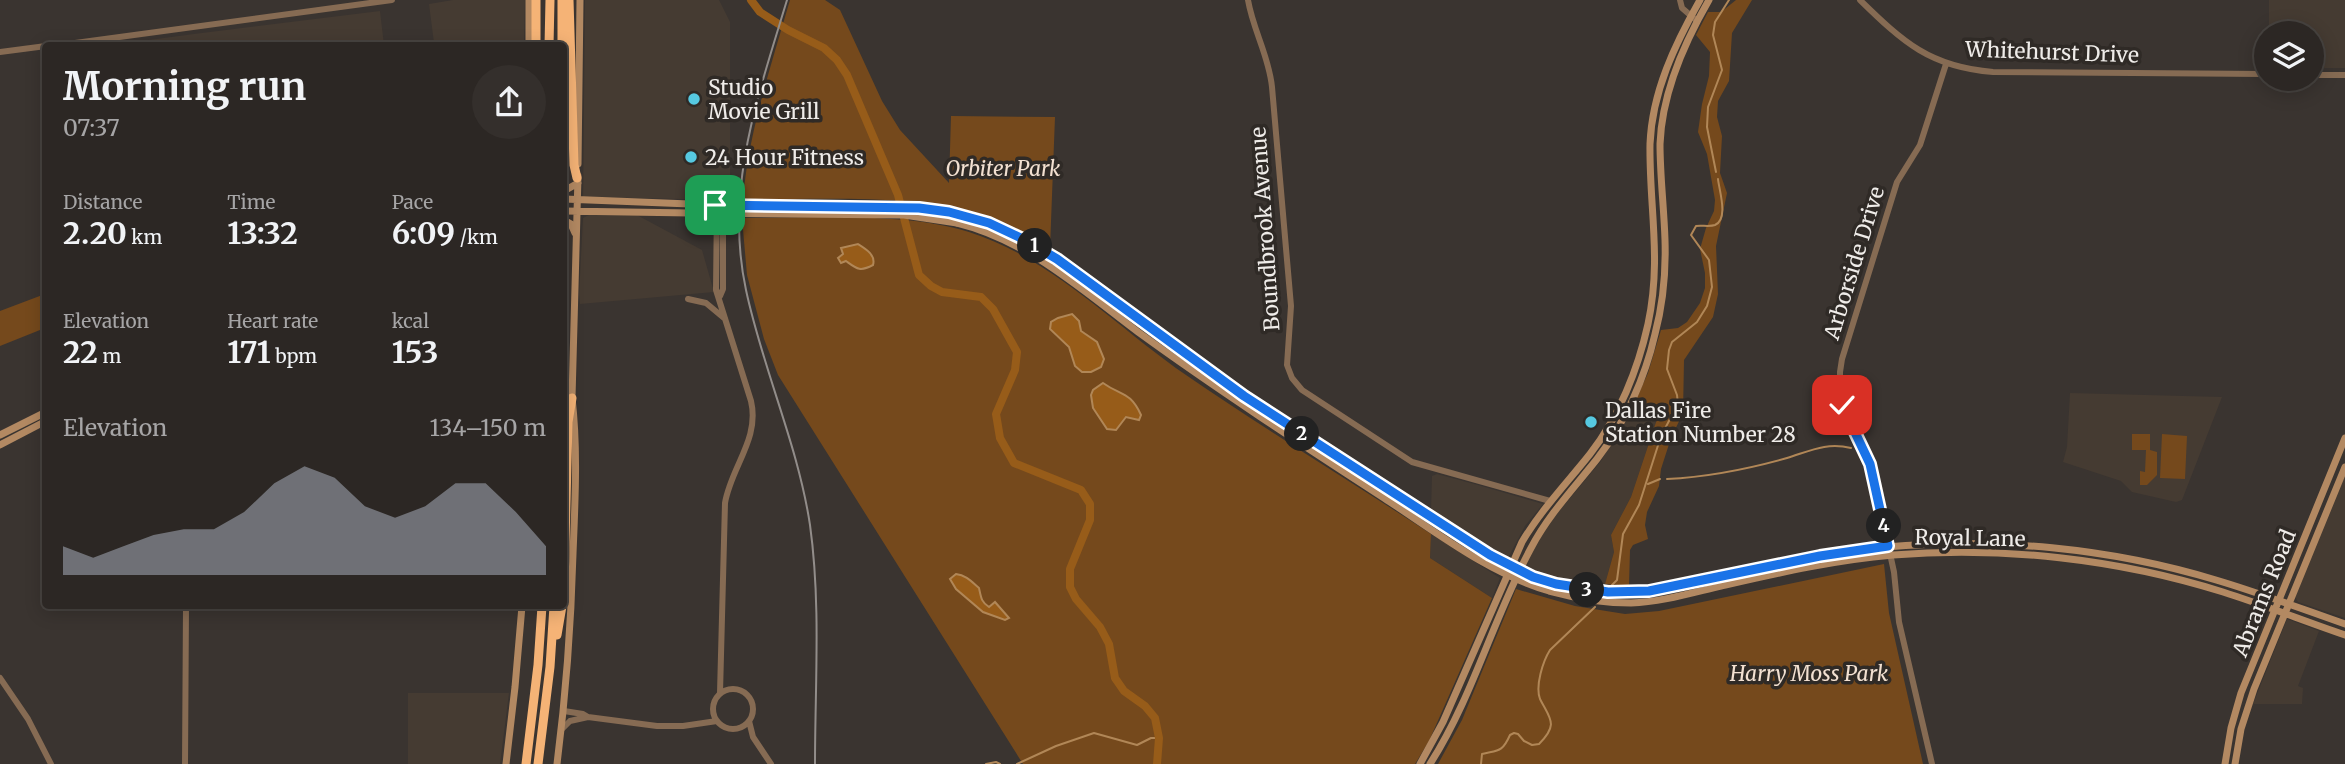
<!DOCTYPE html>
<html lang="en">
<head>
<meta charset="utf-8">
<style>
	:root { --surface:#2c2724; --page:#342f2c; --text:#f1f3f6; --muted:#a6a5a6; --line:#484441; --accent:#8c9099 }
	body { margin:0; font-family:Merriweather,serif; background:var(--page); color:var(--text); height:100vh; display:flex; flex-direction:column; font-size:26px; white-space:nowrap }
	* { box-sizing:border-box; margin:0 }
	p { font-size:23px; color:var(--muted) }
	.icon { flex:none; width:38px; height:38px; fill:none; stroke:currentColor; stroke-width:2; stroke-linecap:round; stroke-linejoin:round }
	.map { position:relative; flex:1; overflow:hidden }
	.details { position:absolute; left:42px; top:42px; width:525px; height:567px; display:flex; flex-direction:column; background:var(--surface); border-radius:7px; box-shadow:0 4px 18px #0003,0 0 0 2px var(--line) }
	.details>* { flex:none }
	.controls { position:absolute; left:2254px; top:21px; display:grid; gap:14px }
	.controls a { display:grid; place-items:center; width:70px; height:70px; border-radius:50%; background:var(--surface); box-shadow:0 4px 18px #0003,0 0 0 2px var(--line); font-size:35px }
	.pin { position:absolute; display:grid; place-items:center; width:60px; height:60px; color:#fff; margin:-30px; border-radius:14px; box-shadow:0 4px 10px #0006 }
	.km { position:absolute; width:35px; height:35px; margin:-18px; border-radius:50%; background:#222; color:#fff; font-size:19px; line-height:35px; text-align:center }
	.round { display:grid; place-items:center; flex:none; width:74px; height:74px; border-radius:37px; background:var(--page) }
	.headline { display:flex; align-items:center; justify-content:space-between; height:119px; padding:0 21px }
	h1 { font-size:38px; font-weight:700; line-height:52px }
	.figures { display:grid; grid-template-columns:repeat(3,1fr); gap:10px; height:119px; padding:7px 21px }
	.figures div { display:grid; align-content:center }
	.figures b { font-size:30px; font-weight:700 }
	.figures small { font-size:19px; font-weight:400 }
	.figures p { font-size:19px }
	.chart { height:196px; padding:14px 21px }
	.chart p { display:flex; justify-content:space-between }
	.chart svg { width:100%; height:126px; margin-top:7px; fill:var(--accent); opacity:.7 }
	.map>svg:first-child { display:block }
</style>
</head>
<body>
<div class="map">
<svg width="2345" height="764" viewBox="0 0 2345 764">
	<rect width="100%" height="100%" fill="#3a3430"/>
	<path fill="#453b32" d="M 453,0 L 525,0 L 524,45 L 442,46 L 434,43 L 429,4 Z
		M 585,0 L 719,0 L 730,22 L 730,200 L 583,197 Z
		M 2269,0 L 2345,0 L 2345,68 L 2312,68 L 2312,33 L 2269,33 Z
		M 380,11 L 384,45 L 111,45 L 194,34 Z
		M 635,214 L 702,250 L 714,292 L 580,304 L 579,295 L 583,218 L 589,215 Z
		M 2070,393 L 2222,397 L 2182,500 L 2176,502 L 2132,492 L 2121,481 L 2063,462 L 2067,447 Z
		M 1634,404 L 1659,413 L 1631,497 L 1611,535 L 1614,552 L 1605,584 L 1584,583 L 1553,578 L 1527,567 L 1528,560 L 1536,544 L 1556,515 L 1601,461 Z
		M 2345,470 L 2345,618 L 2298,602 L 2295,597 Z
		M 1437,474 L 1478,485 L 1543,504 L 1525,526 L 1508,558 L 1431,511 L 1432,476 Z
		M 1431,534 L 1500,578 L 1492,598 L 1430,558 Z
		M 2287,619 L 2319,631 L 2298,686 L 2303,688 L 2302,704 L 2253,704 Z
		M 408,693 L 509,693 L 500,764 L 408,764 Z"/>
	<path fill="#75491c" d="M 790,0 L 825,0 L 840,10 L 882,101 L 900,130 L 949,183 L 951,116 L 1055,117 L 1050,248 C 1030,237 1010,224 988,216 C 919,193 817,200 743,199 C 749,130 771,66 790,0 Z
		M 1736,0 L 1752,0 L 1732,33 L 1729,81 L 1718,101 L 1717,117 L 1722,136 L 1720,173 L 1727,193 L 1716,246 L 1718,294 L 1713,317 L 1684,360 L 1683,413 L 1671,438 L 1661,469 L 1659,486 L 1647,512 L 1645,525 L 1648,539 L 1633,545 L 1630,550 L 1629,586 L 1605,584 L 1614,552 L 1611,535 L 1631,497 L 1659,413 L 1634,404 L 1648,373 L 1661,330 L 1678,328 L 1687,322 L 1700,303 L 1705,288 L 1705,273 L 1700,249 L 1706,228 L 1714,211 L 1715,200 L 1707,154 L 1698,132 L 1702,104 L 1709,76 L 1710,52 L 1696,35 L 1708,12 L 1721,12 Z
		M 742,218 C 814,219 901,211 969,232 C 1053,259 1115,326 1186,375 C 1266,430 1350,481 1431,534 L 1430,558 L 1492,598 L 1429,741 L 1415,764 L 1023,764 L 778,375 L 764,339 L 747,275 Z
		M 45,294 L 45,328 L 0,346 L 0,311 Z
		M 2132,434 L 2150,434 L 2150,450 L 2157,452 L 2157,475 L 2147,485 L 2140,485 L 2140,471 L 2145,472 L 2146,450 L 2132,450 Z
		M 2162,434 L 2187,436 L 2185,479 L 2160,478 Z
		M 1884,564 L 1889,613 L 1923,764 L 1438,764 L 1462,720 L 1516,589 L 1575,606 L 1625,614 L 1659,611 Z"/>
	<path fill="#975c19" stroke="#b18757" stroke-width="2" d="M 858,244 C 866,249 876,255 873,265 C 860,272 857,269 846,261 L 841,263 L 838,258 L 843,254 L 841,248 Z
		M 1072,314 L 1079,321 L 1081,331 L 1097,342 L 1104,359 L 1101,367 L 1091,372 L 1082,372 L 1075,366 L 1069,347 L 1050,329 L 1051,322 L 1058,318 Z
		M 1103,383 C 1121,396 1130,391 1141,415 L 1139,420 L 1126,417 L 1116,430 L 1107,429 L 1093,408 L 1091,395 L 1093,390 Z
		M 956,574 C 966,575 972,582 979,588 C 981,597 981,602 989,607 L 995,602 L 1009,618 L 1005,620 L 983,612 L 956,589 L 950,579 Z"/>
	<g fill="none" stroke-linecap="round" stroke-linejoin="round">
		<path stroke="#b18757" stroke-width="2" d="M 1716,172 L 1707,127 L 1708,107 L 1722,70 L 1713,35 L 1715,22 L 1729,0
			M 1667,479 C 1707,477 1748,469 1787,458 C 1810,451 1826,442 1851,448
			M 1648,484 L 1660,479
			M 1612,585 L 1617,580 L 1623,534 L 1639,505 L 1661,436 L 1678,404 L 1677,395 L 1667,369 L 1669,350 L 1672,342 L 1697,322 L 1707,306 L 1712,287 L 1709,260 L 1691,235 L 1696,226 C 1701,225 1710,227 1715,225 C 1729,219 1719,190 1718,179
			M 986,764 L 996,762 L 1000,764
			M 1017,764 L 1056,746 L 1094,733 L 1137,745 L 1151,738 L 1159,738
			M 1481,764 L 1482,754 C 1498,750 1502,753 1510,735 L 1514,733 L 1518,734 L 1524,741 L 1532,745 L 1539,744 C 1559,724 1550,719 1540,699 C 1535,686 1543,661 1550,650 L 1595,607"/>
		<path stroke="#975c19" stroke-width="8" d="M 751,0 L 760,12 L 788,30 L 824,48 L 837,60 L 847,75 L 898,195 L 919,275 L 931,286 L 942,292 L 981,297 L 993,309 L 1017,352 L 1015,370 L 996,414 L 1000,438 L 1014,463 L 1081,490 L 1090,504 L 1090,520 L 1070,569 L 1070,587 L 1076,599 L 1100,627 L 1109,644 L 1115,678 L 1124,691 L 1145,706 L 1155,718 L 1159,738 L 1157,764"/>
		<path stroke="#866b53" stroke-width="6" d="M 1248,0 C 1253,30 1269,56 1272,87 L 1291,306 L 1287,365 L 1292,378 L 1302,390 L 1412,462 L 1550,501
			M 1680,0 L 1682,8 L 1697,21
			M 1860,0 C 1903,42 1930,67 1993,72 L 2266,74
			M 53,46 L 392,0
			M 0,52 L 46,46
			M 2312,75 L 2345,75
			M 720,196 L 717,201 L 716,290 L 751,401 C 760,439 731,467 725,503 L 720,693
			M 720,296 L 723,289 L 723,201
			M 688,299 L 706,303 L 724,318
			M 0,678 L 28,719 L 51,764
			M713 709a20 20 0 1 1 40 0a20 20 0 1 1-40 0Z
			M 564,711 L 583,714 L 588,717 L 657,726 L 683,726 L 717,721
			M 749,721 L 753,737 L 771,764
			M 561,730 L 570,721 L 588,717
			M 185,764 L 186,606
			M 1932,764 L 1899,622 L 1894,572 L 1874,480 L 1866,453 L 1845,414 L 1840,397 L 1840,372 L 1842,359 L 1897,182 L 1920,145 L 1946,64"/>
		<path stroke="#b38962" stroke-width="7" d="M 529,46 L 529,0
			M 578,164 L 580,0
			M 564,191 L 578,183
			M 564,199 L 690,204
			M 564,211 L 690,213
			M 959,215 C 1034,234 1093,285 1153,331 C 1230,388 1311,440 1392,492 C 1441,525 1492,565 1549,582 C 1615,602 1671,587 1736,573 C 1786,562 1835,551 1886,547 C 1995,537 2110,548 2216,580 C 2260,593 2302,609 2345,624
			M 564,220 L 571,224 L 575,233
			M 957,223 C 1027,240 1082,290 1138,332 C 1218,390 1301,444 1384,498 C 1436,532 1488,573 1549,591 C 1575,598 1604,603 1631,603 C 1661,602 1691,593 1721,586 C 1778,573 1834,560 1893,555 C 2002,546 2118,559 2223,592 C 2264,605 2304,621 2345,635
			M 0,435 L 46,412
			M 0,445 L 46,421
			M 506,764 L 515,687 L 522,606
			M 557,764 C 566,694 571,625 573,554 C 575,502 578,450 572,398 L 578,176
			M 1420,764 L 1443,722 L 1522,542 C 1541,510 1567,483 1590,454 C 1619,417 1638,369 1648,324 C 1662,259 1649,207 1650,144 C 1652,92 1675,44 1700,0
			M 1430,764 C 1473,697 1493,618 1531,548 C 1549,514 1574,488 1597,459 C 1625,423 1645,378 1655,334 C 1663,304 1666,272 1665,240 C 1664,208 1660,176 1660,144 C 1662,93 1684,43 1709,0
			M 2225,764 L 2231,728 L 2241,693 L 2345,438
			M 2235,764 L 2241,729 L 2254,689 L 2345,467"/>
		<path stroke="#f5b376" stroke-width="9" d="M 569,0 L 574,165 L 577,178
			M 536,46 L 536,0
			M 549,46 L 550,0
			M 562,46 L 562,0
			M 564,583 L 568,422 L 572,398
			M 557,635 L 562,606
			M 526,764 L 538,665 L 542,606
			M 538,764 L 550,667 L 554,606"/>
		<path stroke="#928d8a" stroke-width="2" d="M 787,0 C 758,96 724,189 746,290 C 763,370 798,445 810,525 C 821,604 815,685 815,764"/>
		<path stroke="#b38962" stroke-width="7" d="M 690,204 L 900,207 L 959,215
			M 690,213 L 904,215 L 957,223"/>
	</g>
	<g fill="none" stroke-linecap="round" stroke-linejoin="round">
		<defs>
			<path id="route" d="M 715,205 L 919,208 L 949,212 L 989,223 L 1023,239 L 1057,259 L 1244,396 L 1490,555 L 1533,577 L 1556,584 L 1608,592 L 1649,591 L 1820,556 L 1888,546 L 1870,464 L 1842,405"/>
		</defs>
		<use href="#route" stroke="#fff" stroke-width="14"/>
		<use href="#route" stroke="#1a73e8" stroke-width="9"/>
	</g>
	<g fill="#56c9e1" stroke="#2f2a26" stroke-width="2.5">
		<circle cx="694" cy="99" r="7"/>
		<circle cx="691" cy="157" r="7"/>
		<circle cx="1591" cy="422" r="7"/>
	</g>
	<g text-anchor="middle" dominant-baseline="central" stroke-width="7" stroke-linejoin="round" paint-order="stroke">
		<g font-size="21" fill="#efece9" stroke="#2f2a26">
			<text transform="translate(2052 52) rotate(2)">Whitehurst Drive</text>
			<text transform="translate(1265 229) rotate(-94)">Boundbrook Avenue</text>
			<text transform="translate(1854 263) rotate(-73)">Arborside Drive</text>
			<text transform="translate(1970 538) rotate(1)">Royal Lane</text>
			<text transform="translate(2264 593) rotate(-68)">Abrams Road</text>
		</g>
		<g font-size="21" fill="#efece9" stroke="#2f2a26" text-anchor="start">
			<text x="708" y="87">Studio<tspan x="708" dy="24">Movie Grill</tspan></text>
			<text x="705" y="157">24 Hour Fitness</text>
			<text x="1605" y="410">Dallas Fire<tspan x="1605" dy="24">Station Number 28</tspan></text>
		</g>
		<g font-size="21" font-style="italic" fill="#f2e0d1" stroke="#2f2a26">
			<text x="1003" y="168">Orbiter Park</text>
			<text x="1809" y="673">Harry Moss Park</text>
		</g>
	</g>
</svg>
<div class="controls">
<a><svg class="icon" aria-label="layers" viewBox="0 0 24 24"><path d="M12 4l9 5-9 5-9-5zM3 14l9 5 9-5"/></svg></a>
</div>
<div class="pin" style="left:715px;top:205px;background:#1e9e55"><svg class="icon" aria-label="arrive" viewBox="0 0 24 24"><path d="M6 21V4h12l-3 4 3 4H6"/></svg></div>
<div class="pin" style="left:1842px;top:405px;background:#d93025"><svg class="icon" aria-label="check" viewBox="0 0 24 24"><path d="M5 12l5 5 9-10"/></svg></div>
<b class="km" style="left:1035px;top:246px">1</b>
<b class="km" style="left:1302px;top:434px">2</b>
<b class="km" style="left:1587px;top:590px">3</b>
<b class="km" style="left:1884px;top:526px">4</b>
<section class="details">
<div class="headline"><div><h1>Morning run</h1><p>07:37</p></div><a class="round"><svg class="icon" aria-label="share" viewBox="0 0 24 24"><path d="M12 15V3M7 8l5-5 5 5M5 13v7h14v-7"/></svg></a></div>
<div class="figures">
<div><p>Distance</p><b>2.20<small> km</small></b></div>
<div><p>Time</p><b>13:32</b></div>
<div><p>Pace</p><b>6:09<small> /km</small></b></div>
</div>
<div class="figures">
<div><p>Elevation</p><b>22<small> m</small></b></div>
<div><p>Heart rate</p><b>171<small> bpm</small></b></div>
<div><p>kcal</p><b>153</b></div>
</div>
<div class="chart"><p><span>Elevation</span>134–150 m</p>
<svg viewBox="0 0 160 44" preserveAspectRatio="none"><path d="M0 44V34L10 38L20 34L30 30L40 28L50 28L60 22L70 12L80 6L90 10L100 20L110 24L120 20L130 12L140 12L150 22L160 34V44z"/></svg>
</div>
</section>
</div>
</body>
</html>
